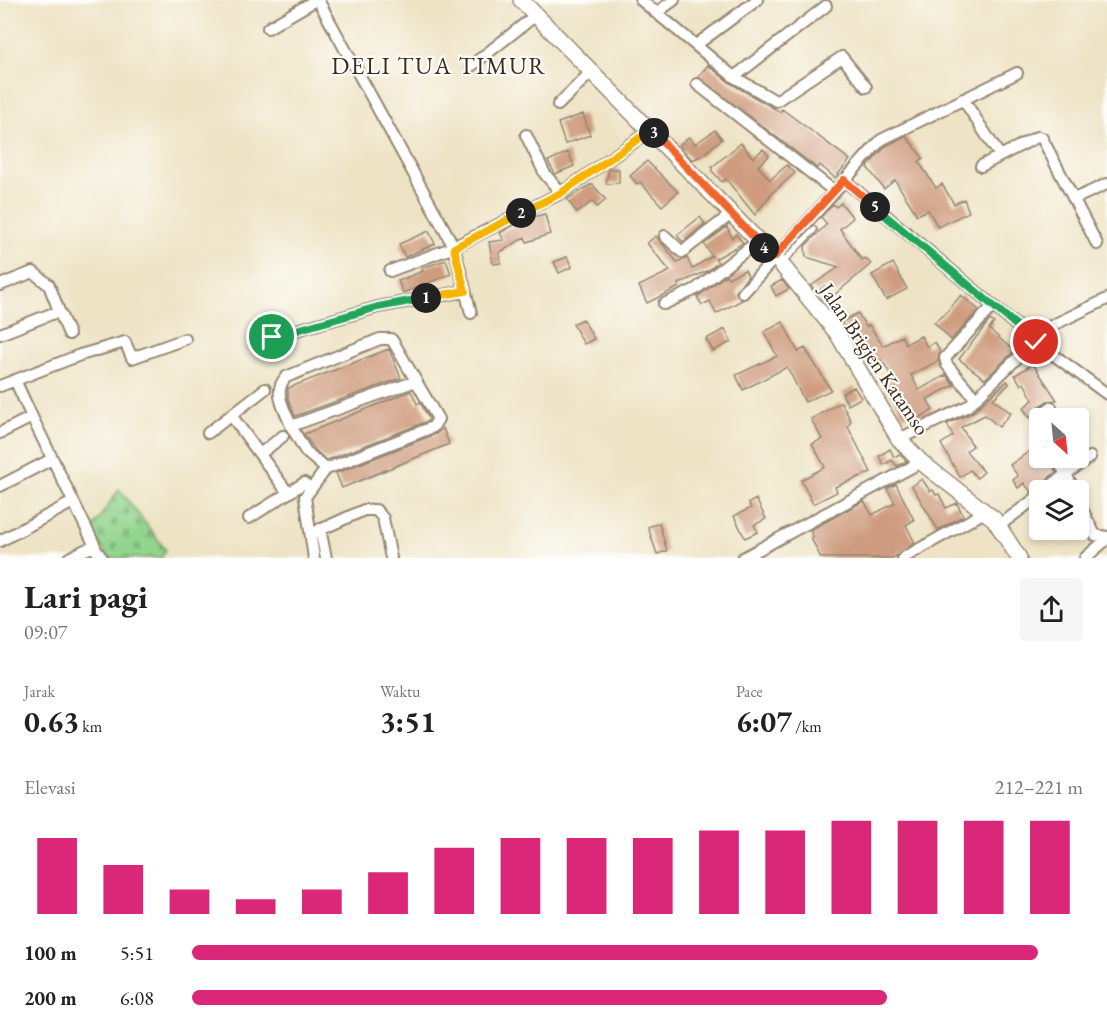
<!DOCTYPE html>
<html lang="id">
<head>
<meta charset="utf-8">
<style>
	:root { --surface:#fff; --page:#f6f6f6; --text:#202124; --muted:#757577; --accent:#db2777 }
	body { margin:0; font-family:"EB Garamond",serif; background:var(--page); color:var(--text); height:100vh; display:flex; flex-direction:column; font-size:22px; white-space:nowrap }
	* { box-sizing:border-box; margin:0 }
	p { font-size:20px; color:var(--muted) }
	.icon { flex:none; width:33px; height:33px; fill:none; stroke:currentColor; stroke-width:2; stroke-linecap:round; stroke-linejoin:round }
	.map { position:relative; height:558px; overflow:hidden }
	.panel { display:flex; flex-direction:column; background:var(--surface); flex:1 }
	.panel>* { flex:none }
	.needle { width:39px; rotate:153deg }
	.controls { position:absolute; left:1029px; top:408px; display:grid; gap:12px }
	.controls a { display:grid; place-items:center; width:60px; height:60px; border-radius:6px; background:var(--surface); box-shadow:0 3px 9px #0003; font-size:30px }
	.pin { position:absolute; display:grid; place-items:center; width:51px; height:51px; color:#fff; margin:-26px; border:3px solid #fff; border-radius:50%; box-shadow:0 2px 6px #0007 }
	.km { position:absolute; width:30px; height:30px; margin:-15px; border-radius:50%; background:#222; color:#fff; font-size:16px; line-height:30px; text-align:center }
	.round { display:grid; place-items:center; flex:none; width:63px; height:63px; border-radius:6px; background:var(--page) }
	.head { display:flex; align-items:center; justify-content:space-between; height:102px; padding:0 24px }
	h1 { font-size:33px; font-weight:700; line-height:45px }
	.figures { display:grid; grid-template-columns:repeat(3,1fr); gap:9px; height:102px; padding:6px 24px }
	.figures div { display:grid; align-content:center }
	.figures b { font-size:30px; font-weight:700 }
	.figures small { font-size:16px; font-weight:400 }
	.figures p { font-size:16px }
	.chart { height:168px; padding:12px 24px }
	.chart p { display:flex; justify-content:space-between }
	.chart svg { width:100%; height:108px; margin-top:6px; stroke:var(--accent); stroke-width:6 }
	ul { padding:0 24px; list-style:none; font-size:20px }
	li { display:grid; grid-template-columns:96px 72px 1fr; align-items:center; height:45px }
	li i { height:15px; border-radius:8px; background:var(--accent) }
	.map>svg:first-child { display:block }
</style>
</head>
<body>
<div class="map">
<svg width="1107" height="558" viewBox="0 0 1107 558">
	<defs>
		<pattern id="cemetery-stones" width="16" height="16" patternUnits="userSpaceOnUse" patternTransform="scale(1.5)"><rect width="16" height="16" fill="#92d58d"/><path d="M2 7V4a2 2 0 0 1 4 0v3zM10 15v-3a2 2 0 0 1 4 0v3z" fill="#7fb779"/></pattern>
	</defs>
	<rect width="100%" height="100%" fill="#fdfcf7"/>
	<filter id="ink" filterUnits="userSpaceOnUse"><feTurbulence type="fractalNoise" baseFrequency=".0167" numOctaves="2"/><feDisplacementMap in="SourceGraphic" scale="12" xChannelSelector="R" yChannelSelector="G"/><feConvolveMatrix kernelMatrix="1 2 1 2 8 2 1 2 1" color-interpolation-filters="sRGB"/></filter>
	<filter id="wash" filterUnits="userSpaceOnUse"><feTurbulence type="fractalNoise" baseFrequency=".008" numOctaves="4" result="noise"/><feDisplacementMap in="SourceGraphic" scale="24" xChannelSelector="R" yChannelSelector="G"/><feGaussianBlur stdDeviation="1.35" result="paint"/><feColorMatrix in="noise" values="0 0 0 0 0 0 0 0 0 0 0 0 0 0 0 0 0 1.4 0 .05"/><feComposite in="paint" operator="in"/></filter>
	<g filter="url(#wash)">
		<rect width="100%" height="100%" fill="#eee3c5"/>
		<path fill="url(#cemetery-stones)" stroke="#668056" stroke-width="1.5" d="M 119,489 L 166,550 L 161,558 L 109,558 L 91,531 Z"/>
		<g id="blocks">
			<path fill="#cf9c7f" d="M 708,65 L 730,83 L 780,112 L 782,109 L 850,160 L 835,178 L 820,165 L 817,168 L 698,77 Z
				M 583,114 L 590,135 L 565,144 L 558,123 Z
				M 715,130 L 722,139 L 701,156 L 692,160 L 679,145 L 689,137 L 695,144 Z
				M 906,136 L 923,158 L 919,162 L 936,188 L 942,184 L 954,204 L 964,199 L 969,212 L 938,227 L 928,210 L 917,215 L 895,180 L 884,189 L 867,167 L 886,146 Z
				M 741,143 L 753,158 L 763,149 L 769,156 L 758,166 L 770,180 L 787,165 L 795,173 L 771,194 L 755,215 L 726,179 L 722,182 L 712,171 L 712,167 Z
				M 568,152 L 574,166 L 555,174 L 548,161 Z
				M 647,161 L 678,192 L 662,206 L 640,182 L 637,184 L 630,176 Z
				M 609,169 L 619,169 L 619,183 L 606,184 Z
				M 590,185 L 593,185 L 606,200 L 597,207 L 593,201 L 577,213 L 567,199 Z
				M 841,203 L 853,218 L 840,229 L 862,260 L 865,258 L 871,264 L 833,296 L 825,286 L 817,292 L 811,286 L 839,267 L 806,257 L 805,246 L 827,224 L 821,217 L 833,204 L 836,207 Z
				M 545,214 L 550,234 L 527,242 L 525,237 L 499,253 L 501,263 L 493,264 L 489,242 L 504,240 L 500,233 L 525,219 Z
				M 700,217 L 705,224 L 683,242 L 677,235 Z
				M 727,227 L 732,238 L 736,234 L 743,243 L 715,259 L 718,262 L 709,270 L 678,284 L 679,287 L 647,303 L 639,286 L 670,271 L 647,243 L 656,236 L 677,262 L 687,258 L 692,269 L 712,256 L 704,244 Z
				M 429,231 L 435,244 L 405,257 L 399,244 Z
				M 567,257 L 572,267 L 559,273 L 554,262 Z
				M 446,260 L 451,274 L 403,293 L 398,281 L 423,271 L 422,268 Z
				M 893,263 L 907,289 L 886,300 L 872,275 Z
				M 745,270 L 748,276 L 736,292 L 742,300 L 716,314 L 710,301 L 702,305 L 697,297 L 726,275 L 728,278 Z
				M 782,280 L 789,289 L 776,296 L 771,286 Z
				M 961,295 L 979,310 L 951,340 L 934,322 L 945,314 Z
				M 858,313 L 866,327 L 869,325 L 883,346 L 902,336 L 906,344 L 921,336 L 927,347 L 935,342 L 940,352 L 938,361 L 911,375 L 919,390 L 946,375 L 954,385 L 927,399 L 933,410 L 914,421 L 910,414 L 903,417 L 885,383 L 893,379 L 885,365 L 881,360 L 870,366 L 841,322 Z
				M 583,319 L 594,339 L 584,344 L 573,324 Z
				M 990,320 L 994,323 L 989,329 L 1014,351 L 985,379 L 959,359 Z
				M 783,322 L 798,352 L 805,348 L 831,390 L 805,402 L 787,367 L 743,390 L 736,375 L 777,356 L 764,332 Z
				M 725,329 L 731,342 L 713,351 L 706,339 Z
				M 389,349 L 401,378 L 295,416 L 288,399 L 288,388 Z
				M 1033,364 L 1057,400 L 1047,401 L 1035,409 L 1030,418 L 1023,408 L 1033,400 L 1024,383 L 1021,385 L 1015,375 Z
				M 1007,381 L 1009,384 L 993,399 L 1011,413 L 999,427 L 985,415 L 961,427 L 973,446 L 966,451 L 984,472 L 977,478 L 970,470 L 960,477 L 941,444 L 953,436 L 947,424 L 973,412 Z
				M 854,387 L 861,398 L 848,405 L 842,393 Z
				M 411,391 L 417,404 L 420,402 L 429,419 L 428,421 L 330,459 L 326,460 L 315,450 L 304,434 Z
				M 841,402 L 851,421 L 848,427 L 871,472 L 835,487 L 837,492 L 813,504 L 801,480 L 825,467 L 812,444 L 822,439 L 811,419 Z
				M 443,428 L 449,444 L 342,488 L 336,473 L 436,434 Z
				M 1040,444 L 1040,458 L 1049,458 L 1056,472 L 1031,492 L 1024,483 L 1018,488 L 1013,480 L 1018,476 L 1010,465 Z
				M 890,449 L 894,457 L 900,454 L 907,461 L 897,466 L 892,460 L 884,465 L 879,456 Z
				M 922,479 L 930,491 L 933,490 L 936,495 L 939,494 L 946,508 L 957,503 L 963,516 L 938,530 L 912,486 Z
				M 896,484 L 914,520 L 906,525 L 915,543 L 893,558 L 821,558 L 811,538 L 813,537 L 810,530 L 864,501 L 872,515 L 895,503 L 887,489 Z
				M 756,499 L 766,519 L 754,525 L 758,532 L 745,538 L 734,516 L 751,508 L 749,503 Z
				M 659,523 L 667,551 L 657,554 L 648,527 Z"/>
		</g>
	</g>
	<g filter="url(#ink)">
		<use href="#blocks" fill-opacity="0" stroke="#948672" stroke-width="1.5"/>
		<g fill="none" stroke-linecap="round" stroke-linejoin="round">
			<defs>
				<path id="service" d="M 782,263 L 814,230"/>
				<path id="minor" d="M 318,0 L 454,247 L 561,193 L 651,130
					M 641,0 L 734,77 L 776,101 L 842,57 L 866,87
					M 656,13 L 674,0
					M 268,28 L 316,0
					M 696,45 L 757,0
					M 471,66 L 536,15
					M 734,77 L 826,6
					M 697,84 L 834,191
					M 963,99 L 1000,156 L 1037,137 L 1042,138 L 1097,244
					M 558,105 L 592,71
					M 526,135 L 545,174 L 561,193
					M 981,166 L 1000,156
					M 844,180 L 1036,342 L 1107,394
					M 1074,199 L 1107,184
					M 665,236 L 682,252 L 730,215
					M 390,271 L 454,247 L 471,313
					M 0,285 L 33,272 L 49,285 L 59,311 L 0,334
					M 743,293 L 881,140 L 1017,73
					M 664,304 L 696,289 L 758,241
					M 59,311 L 69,334
					M 266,320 L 272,337 L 378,307 L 465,291
					M 0,386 L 80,355 L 125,342 L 132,358 L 185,339
					M 976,399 L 947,365 L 945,358 L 993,306
					M 231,415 L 288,493
					M 32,417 L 95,546
					M 291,426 C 285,409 272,392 286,377 L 380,339 L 391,339 L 394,343 L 438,419 L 433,427 L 326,469 L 305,497 L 314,558
					M 1040,428 L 1040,415 L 1051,407
					M 0,433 L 32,417 L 15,380
					M 208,433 L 265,389
					M 899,439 L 968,406 L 1049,327 L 1107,299
					M 260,454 L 283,436
					M 326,469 L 306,452 L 291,426 L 416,381
					M 0,486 L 52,459
					M 1045,490 L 1066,474 L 1056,458
					M 1074,490 L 1066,474 L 1090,457
					M 1078,501 L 1095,535 L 1107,537
					M 249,518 L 304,483 L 310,488
					M 1000,525 L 1040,495
					M 320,529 L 326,558
					M 311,534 L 364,510 L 376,510 L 383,518 L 391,558
					M 0,541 L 73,502
					M 69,558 L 93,546 L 102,558
					M 743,558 L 921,462
					M 903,558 L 985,512
					M 1085,558 L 1107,539"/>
				<path id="primary" d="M 521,0 L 781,264 L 837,333 L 899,439 L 921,462 L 994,519 L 1019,558"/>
			</defs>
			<use href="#service" stroke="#948672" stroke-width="8"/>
			<use href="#minor" stroke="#948672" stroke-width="14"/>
			<use href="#primary" stroke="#948672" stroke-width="18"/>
			<use href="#service" stroke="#fff" stroke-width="5"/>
			<use href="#minor" stroke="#fff" stroke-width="10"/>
			<use href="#primary" stroke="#fff" stroke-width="15"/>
		</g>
	</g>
	<g fill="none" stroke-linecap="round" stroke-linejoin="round" filter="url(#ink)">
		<defs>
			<path id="split-1" d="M 272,337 L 378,307 L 426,298"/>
			<path id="split-2" d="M 426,298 L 465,291 L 454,248 L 521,213"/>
			<path id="split-3" d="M 521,213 L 561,193 L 651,130 L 654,133"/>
			<path id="split-4" d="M 654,133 L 764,248"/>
			<path id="split-5" d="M 764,248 L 774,257 L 844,180 L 875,207"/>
			<path id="split-6" d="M 875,207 L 997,309"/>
			<path id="split-7" d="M 997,309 L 1036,342"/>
		</defs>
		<use href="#split-1" stroke="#fff" stroke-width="12"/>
		<use href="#split-2" stroke="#fff" stroke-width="12"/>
		<use href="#split-3" stroke="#fff" stroke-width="12"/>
		<use href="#split-4" stroke="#fff" stroke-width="12"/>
		<use href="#split-5" stroke="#fff" stroke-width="12"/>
		<use href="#split-6" stroke="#fff" stroke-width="12"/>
		<use href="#split-7" stroke="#fff" stroke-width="12"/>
		<use href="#split-1" stroke="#22a559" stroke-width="8"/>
		<use href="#split-2" stroke="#f5b400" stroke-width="8"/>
		<use href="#split-3" stroke="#f5b400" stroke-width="8"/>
		<use href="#split-4" stroke="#f0652b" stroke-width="8"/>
		<use href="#split-5" stroke="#f0652b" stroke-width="8"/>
		<use href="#split-6" stroke="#22a559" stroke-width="8"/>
		<use href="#split-7" stroke="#22a559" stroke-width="8"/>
	</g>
	<g text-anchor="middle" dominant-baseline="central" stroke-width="4.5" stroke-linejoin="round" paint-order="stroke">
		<g font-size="21" fill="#3b2a1e" stroke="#fdfcf7">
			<text transform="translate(875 359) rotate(56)">Jalan Brigjen Katamso</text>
		</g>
		<g font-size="24" letter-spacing="1.5" fill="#3b2a1e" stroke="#fdfcf7">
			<text x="439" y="65">DELI TUA TIMUR</text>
		</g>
	</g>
</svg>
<div class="controls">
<a><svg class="needle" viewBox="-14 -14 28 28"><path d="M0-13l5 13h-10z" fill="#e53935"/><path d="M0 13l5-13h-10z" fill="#757577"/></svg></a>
<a><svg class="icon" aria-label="layers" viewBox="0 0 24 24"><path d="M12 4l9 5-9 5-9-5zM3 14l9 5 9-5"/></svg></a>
</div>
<div class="pin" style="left:272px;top:337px;background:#1e9e55"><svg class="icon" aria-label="arrive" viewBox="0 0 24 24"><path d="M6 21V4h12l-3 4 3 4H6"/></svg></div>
<div class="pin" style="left:1036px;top:342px;background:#d93025"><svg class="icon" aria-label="check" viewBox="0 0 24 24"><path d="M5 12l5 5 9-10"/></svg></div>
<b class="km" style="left:426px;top:298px">1</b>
<b class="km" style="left:521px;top:213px">2</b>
<b class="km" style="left:654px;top:133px">3</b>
<b class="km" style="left:764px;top:248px">4</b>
<b class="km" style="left:875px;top:207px">5</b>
</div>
<section class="panel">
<div class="head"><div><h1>Lari pagi</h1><p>09:07</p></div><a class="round"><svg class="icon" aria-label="share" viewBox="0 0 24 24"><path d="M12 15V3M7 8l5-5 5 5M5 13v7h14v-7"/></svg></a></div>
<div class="figures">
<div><p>Jarak</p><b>0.63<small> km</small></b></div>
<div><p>Waktu</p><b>3:51</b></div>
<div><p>Pace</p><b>6:07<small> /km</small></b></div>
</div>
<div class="chart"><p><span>Elevasi</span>212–221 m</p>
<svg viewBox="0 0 160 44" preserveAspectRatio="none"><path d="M5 44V13M15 44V24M25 44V34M35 44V38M45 44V34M55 44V27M65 44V17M75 44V13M85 44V13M95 44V13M105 44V10M115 44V10M125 44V6M135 44V6M145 44V6M155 44V6"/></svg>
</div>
<ul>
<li><b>100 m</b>5:51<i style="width:95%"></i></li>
<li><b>200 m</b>6:08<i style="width:78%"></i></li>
</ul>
</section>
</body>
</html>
